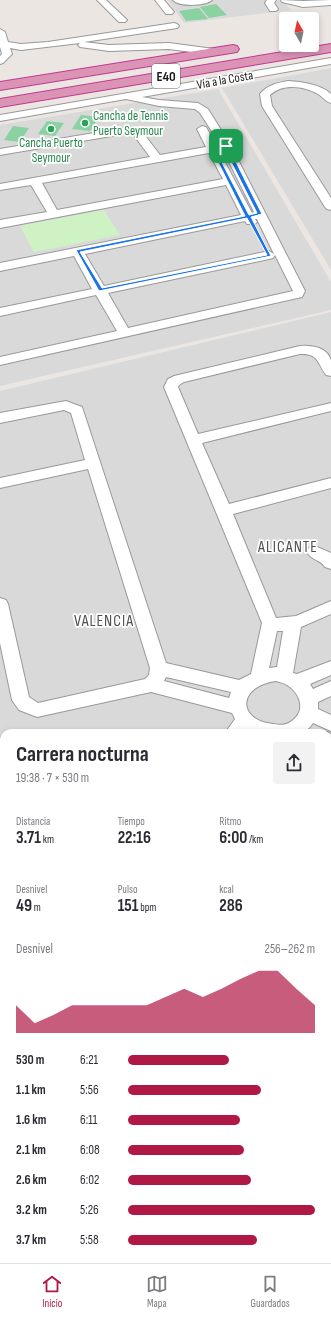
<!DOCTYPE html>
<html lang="es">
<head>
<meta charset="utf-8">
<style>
	:root { --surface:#fff; --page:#f2f2f3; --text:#2b2b33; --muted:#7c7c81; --line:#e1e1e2; --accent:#b01846 }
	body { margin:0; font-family:"Sofia Sans Condensed",sans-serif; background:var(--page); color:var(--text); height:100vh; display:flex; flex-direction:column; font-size:15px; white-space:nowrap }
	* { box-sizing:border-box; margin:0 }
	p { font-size:13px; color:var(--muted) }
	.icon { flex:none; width:22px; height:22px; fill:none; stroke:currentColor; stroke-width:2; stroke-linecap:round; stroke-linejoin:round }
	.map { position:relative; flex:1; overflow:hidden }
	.sheet { position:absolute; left:0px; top:729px; width:331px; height:534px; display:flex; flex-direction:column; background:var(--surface); border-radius:12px 12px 0 0; box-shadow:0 2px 6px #0003 }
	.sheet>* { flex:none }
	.needle { width:26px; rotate:351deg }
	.fabs { position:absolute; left:279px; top:12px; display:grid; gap:8px }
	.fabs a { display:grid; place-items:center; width:40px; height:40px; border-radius:4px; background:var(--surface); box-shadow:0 2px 6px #0003; font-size:20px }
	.pin { position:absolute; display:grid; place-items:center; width:34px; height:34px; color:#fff; margin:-17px; border-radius:8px; box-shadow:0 2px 6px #0006 }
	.round { display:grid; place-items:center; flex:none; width:42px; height:42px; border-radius:4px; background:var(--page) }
	.head { display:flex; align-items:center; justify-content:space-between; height:68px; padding:0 16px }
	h1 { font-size:22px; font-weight:700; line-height:30px }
	.metrics { display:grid; grid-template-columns:repeat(3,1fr); gap:6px; height:68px; padding:4px 16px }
	.metrics div { display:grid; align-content:center }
	.metrics b { font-size:17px; font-weight:700 }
	.metrics small { font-size:11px; font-weight:400 }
	.metrics p { font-size:11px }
	.chart { height:112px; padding:8px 16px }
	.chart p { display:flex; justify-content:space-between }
	.chart svg { width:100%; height:72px; margin-top:4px; fill:var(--accent); opacity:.7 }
	ul { padding:0 16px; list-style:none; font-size:13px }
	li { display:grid; grid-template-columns:64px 48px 1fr; align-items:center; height:30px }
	li i { height:10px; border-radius:5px; background:var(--accent) }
	.tabs { display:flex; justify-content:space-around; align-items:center; height:56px; border-top:1px solid var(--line); background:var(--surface); font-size:11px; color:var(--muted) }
	.tabs a { display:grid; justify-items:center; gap:2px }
	.tabs .selected { color:var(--accent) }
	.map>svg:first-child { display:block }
</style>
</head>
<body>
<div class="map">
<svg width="331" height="1263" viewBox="0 0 331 1263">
	<rect width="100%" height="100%" fill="#ece6e3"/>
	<path fill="#dad9d9" d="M 168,0 L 289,0 L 282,1 L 292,10 L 184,23 Z
		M 331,68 L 331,270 L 222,88 Z
		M 218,89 L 331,282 L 331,310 L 0,386 L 0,125 Z
		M 331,312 L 331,1158 L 327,1159 L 327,733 L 4,733 L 4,989 L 0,965 L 0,391 Z
		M 49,1259 L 103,1259 L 94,1263 L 50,1263 Z"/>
	<path fill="#cff2c4" d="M 104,210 L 120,235 L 34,252 L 20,226 Z"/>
	<path fill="#8ad2a1" d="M 216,4 L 227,15 L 209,18 L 200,7 Z
		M 199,8 L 208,19 L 186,21 L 179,11 Z
		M 81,115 L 99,117 L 90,131 L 72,129 Z
		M 47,121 L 64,123 L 55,136 L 38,134 Z
		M 13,126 L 29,128 L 20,142 L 4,140 Z"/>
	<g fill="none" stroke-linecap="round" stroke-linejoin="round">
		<defs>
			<path id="minor" d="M 97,0 L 106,0 L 125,18 L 127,20 L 125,22 L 119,22 Z
				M 155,0 L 164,0 L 174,12 L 172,14 L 166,14 Z
				M 173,0 L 212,0 C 206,6 179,7 173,0 Z
				M 267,0 L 276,0 L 274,3 L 278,9 L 276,11 L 270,11 L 265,3 Z
				M 281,0 L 303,1 L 331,0 L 331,5 L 303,7 L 282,2 Z
				M 174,23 L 177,24 L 179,26 L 177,28 L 84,42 L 109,45 L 169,43 L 214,49 L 219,52 L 214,55 L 169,49 L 109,51 L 80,47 L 78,45 L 80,43 L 21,50 L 10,48 L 12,54 L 3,63 L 0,64 L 0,56 L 2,54 L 0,47 L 0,29 L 5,32 L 8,42 L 21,44 L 48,42 Z
				M 331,58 L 331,64 L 142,97 L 159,100 L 198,103 L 208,109 L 231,146 L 305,291 L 302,297 L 0,365 L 0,357 L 117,331 L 96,295 L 0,316 L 0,308 L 92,289 L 74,256 L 0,271 L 0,263 L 241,215 L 226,185 L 0,228 L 0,220 L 47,212 L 31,185 L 0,190 L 0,184 L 150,157 L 133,134 L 129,133 L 0,155 L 0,149 L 129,127 L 140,129 L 160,155 L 206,147 L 197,129 L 202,126 L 206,127 L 216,145 L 220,144 L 200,113 L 195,109 L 159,106 L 126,99 L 0,121 L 0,115 ZM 223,150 L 254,212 L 252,213 L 219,151 ZM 209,153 L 223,179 L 57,210 L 42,183 ZM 255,219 L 257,219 L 274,254 L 269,251 L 104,286 L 85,254 L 245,221 L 247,224 L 255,224 L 257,222 ZM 275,255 L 293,291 L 128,328 L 108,293 L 269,259 L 273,258 Z
				M 288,81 C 303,82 320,84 331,94 L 331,103 C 326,102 323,97 318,94 C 304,86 283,83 270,95 L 272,106 L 331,198 L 331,210 L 327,209 L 325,207 L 262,106 L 260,94 C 267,85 277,83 288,81 Z
				M 300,346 C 311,345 327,347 331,360 C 331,364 331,371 331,376 L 326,375 C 317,362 318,353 300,354 L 184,382 L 179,385 L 178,387 L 198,434 L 331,403 L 331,411 L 202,443 L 229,504 L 331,478 L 331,488 L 233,514 L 276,618 L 296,616 L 331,601 L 331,614 L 301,627 L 293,673 L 297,674 L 331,661 L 331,675 L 310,684 L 313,689 L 331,681 L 331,696 L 318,702 L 318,709 L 331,715 L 331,731 L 313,723 L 310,727 L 303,733 L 250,733 L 246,731 L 245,733 L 225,733 L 235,719 L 232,713 L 151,692 L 37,717 L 19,710 L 12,700 L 0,643 L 0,598 L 6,600 L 8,604 L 29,697 L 38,703 L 145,679 L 149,675 L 150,668 L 88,469 L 0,488 L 0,478 L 85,460 L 71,413 L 64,410 L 0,423 L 0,413 L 66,401 L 82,407 L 166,663 L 239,680 L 251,674 L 262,623 L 164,387 L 168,379 L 174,376 ZM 277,631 L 283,631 L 277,667 L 269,668 ZM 166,677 L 231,692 L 229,698 L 164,681 ZM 276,681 C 279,682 284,683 287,685 C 300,693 306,710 293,720 C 286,726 281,725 273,724 C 236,720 238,686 276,681 Z
				M 315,546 L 331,553 L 331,569 L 325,567 C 321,560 311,560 307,552 L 309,548 Z
				M 327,732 L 331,734 L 331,751 L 327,749 L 327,733 L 325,733 Z
				M 331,756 L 331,775 L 327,776 L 327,758 Z
				M 327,779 L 331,780 L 331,808 L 327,807 Z"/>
			<path id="highway" d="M 331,44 L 331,52 L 0,107 L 0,99 Z
				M 233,45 L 237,46 L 239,49 L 237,52 L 0,90 L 0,82 Z"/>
		</defs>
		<use href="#minor" stroke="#999" stroke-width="2"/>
		<use href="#highway" stroke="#c13991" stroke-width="2"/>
		<use href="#minor" fill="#fff" fill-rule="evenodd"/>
		<use href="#highway" fill="#db94b6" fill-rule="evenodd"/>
	</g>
	<path fill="#1a73e8" stroke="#fff" fill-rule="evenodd" d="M 226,145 L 228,146 L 262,214 L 251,217 L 271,256 L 99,291 L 76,250 L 245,216 L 211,148 ZM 224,148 L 257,213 L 249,215 L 215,149 ZM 247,218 L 267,255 L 102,288 L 80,252 Z"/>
	<g fill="#2e9e5b" stroke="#fff" stroke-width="1.5">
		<circle cx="85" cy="123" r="4"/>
		<circle cx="51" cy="129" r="4"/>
	</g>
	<g text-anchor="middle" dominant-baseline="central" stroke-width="3.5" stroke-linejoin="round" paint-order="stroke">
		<g font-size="13" fill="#1c1c1c" stroke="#fff">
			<text transform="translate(225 80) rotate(-10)">Vía a la Costa</text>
		</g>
		<g font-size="13" fill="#27864d" stroke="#fff" text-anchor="start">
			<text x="93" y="116">Cancha de Tennis<tspan x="93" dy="15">Puerto Seymour</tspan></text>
			<text x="51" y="143" text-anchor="middle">Cancha Puerto<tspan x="51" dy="15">Seymour</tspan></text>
		</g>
		<rect fill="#fff" stroke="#606060" stroke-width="1" x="152" y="64" width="28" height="24" rx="3"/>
		<g font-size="14" font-weight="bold" fill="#1c1c1c">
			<text x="166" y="76">E40</text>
		</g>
		<g font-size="16" letter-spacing="1" fill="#4f4f4f" stroke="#fff">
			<text x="288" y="547">ALICANTE</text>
			<text x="104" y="621">VALENCIA</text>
		</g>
	</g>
</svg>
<div class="fabs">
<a><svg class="needle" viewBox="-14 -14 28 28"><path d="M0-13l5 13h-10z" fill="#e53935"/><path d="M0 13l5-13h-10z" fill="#7c7c81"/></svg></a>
</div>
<div class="pin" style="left:226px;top:146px;background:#1e9e55"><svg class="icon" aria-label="arrive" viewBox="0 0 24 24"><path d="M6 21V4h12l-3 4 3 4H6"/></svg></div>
<section class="sheet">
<div class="head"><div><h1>Carrera nocturna</h1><p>19:38 · 7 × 530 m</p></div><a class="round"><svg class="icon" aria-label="share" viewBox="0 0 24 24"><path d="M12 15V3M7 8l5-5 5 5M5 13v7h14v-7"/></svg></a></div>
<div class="metrics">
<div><p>Distancia</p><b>3.71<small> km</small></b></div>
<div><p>Tiempo</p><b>22:16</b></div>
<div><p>Ritmo</p><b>6:00<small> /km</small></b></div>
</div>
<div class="metrics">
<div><p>Desnivel</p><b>49<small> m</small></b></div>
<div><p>Pulso</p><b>151<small> bpm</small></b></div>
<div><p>kcal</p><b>286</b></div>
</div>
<div class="chart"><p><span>Desnivel</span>256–262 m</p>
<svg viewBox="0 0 160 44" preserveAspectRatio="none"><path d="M0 44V27L10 38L20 33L30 27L40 27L50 27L60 27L70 27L80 22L90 17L100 22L110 17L120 11L130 6L140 6L150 17L160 27V44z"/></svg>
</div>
<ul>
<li><b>530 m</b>6:21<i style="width:54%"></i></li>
<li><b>1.1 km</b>5:56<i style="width:71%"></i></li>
<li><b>1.6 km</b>6:11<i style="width:60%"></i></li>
<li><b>2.1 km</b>6:08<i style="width:62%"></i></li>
<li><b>2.6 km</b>6:02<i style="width:66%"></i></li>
<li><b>3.2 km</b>5:26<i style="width:100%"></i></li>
<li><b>3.7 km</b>5:58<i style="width:69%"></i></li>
</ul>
</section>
</div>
<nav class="tabs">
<a class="selected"><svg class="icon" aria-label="home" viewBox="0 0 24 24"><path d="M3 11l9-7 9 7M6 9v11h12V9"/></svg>Inicio</a>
<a><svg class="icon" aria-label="map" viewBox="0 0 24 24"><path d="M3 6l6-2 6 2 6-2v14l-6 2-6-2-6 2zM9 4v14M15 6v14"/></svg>Mapa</a>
<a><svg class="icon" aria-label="saved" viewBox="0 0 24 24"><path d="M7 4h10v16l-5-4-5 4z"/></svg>Guardados</a>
</nav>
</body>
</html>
